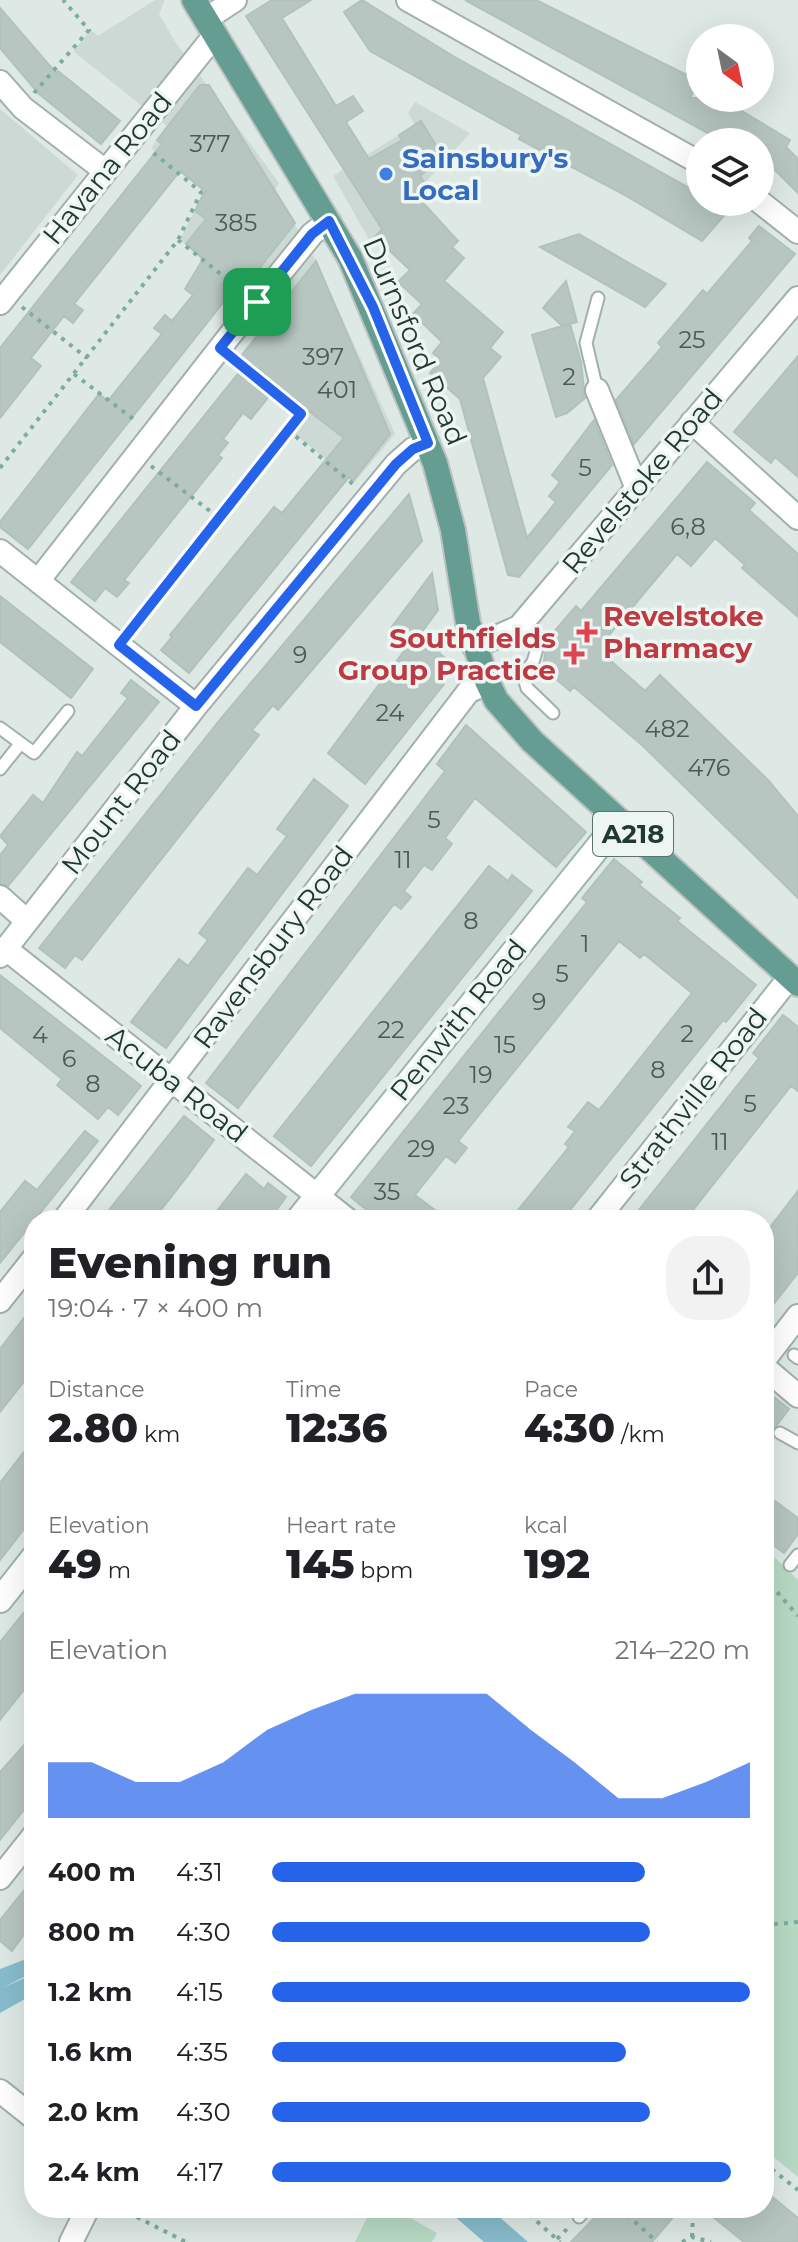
<!DOCTYPE html>
<html lang="en">
<head>
<meta charset="utf-8">
<style>
	:root { --surface:#fff; --page:#f2f2f2; --text:#202124; --muted:#757577; --accent:#2563eb }
	body { margin:0; font-family:Montserrat,sans-serif; background:var(--page); color:var(--text); height:100vh; display:flex; flex-direction:column; font-size:30px; white-space:nowrap }
	* { box-sizing:border-box; margin:0 }
	p { font-size:26px; color:var(--muted) }
	.icon { flex:none; width:44px; height:44px; fill:none; stroke:currentColor; stroke-width:2; stroke-linecap:round; stroke-linejoin:round }
	.map { position:relative; flex:1; overflow:hidden }
	.panel { position:absolute; left:24px; top:1210px; width:750px; height:1008px; display:flex; flex-direction:column; background:var(--surface); border-radius:32px; box-shadow:0 8px 32px #0002 }
	.panel>* { flex:none }
	.needle { width:52px; rotate:147deg }
	.controls { position:absolute; left:686px; top:24px; display:grid; gap:16px }
	.controls a { display:grid; place-items:center; width:88px; height:88px; border-radius:50%; background:var(--surface); box-shadow:0 8px 32px #0002; font-size:40px }
	.pin { position:absolute; display:grid; place-items:center; width:68px; height:68px; color:#fff; margin:-34px; border-radius:16px; box-shadow:0 4px 12px #0006 }
	.round { display:grid; place-items:center; flex:none; width:84px; height:84px; border-radius:32px; background:var(--page) }
	.overview { display:flex; align-items:center; justify-content:space-between; height:136px; padding:0 24px }
	h1 { font-size:44px; font-weight:800; line-height:60px }
	.figures { display:grid; grid-template-columns:repeat(3,1fr); gap:12px; height:136px; padding:8px 24px }
	.figures div { display:grid; align-content:center }
	.figures b { font-size:40px; font-weight:800 }
	.figures small { font-size:22px; font-weight:400 }
	.figures p { font-size:22px }
	.chart { height:224px; padding:16px 24px }
	.chart p { display:flex; justify-content:space-between }
	.chart svg { width:100%; height:144px; margin-top:8px; fill:var(--accent); opacity:.7 }
	ul { padding:0 24px; list-style:none; font-size:26px }
	li { display:grid; grid-template-columns:128px 96px 1fr; align-items:center; height:60px }
	li i { height:20px; border-radius:10px; background:var(--accent) }
	.map>svg:first-child { display:block }
</style>
</head>
<body>
<div class="map">
<svg width="798" height="2242" viewBox="0 0 798 2242">
	<rect width="100%" height="100%" fill="#dee9e5"/>
	<path fill="#cdd9d4" d="M 155,0 L 165,0 L 159,14 L 174,40 L 279,183 L 275,190 L 316,261 L 395,434 L 354,483 L 290,430 L 303,413 L 238,360 L 273,314 L 180,240 L 204,191 L 151,148 L 167,126 L 73,51 L 91,30 L 98,36 Z
		M 415,102 L 470,133 L 371,243 L 333,176 L 415,125 L 408,113 Z
		M 0,109 L 78,175 L 0,275 Z"/>
	<path fill="#b8dac4" d="M 764,1547 L 798,1580 L 798,2177 L 764,2149 Z
		M 372,2208 L 393,2208 L 437,2233 L 432,2242 L 355,2242 Z"/>
	<path fill="#88bccc" d="M 34,1956 L 34,1972 L 2,1988 L 34,1974 L 34,1994 L 0,2013 L 0,1969 Z
		M 445,2208 L 489,2208 L 528,2242 L 484,2242 Z"/>
	<path fill="#b7c6c1" stroke="#b1c2bc" stroke-width="2" d="M 272,0 L 311,0 L 282,18 L 336,106 L 353,96 L 363,111 L 346,122 L 369,159 L 402,140 L 399,135 L 421,121 L 443,157 L 420,176 L 425,183 L 415,194 L 458,241 L 452,247 L 464,258 L 444,281 L 503,332 L 490,348 L 501,357 L 483,378 L 527,538 L 556,502 L 549,496 L 560,482 L 552,475 L 594,420 L 612,465 L 519,577 L 508,575 L 460,399 L 430,373 L 441,360 L 433,353 L 442,342 L 413,314 L 422,304 L 398,282 L 410,270 L 375,237 L 382,229 L 246,16 Z
		M 362,0 L 453,56 L 700,194 L 700,202 L 715,202 L 729,210 L 702,241 L 623,194 L 534,147 L 519,139 L 521,135 L 370,51 L 344,12 Z
		M 465,0 L 536,0 L 699,81 L 690,98 L 720,98 L 790,140 L 786,147 L 798,159 L 798,193 L 777,172 L 760,162 L 760,142 L 724,142 Z
		M 0,8 L 56,73 L 58,71 L 120,121 L 101,144 L 39,94 L 0,48 Z
		M 200,85 L 209,85 L 295,223 L 243,289 L 237,285 L 28,549 L 0,527 L 0,522 L 99,394 L 108,401 L 141,360 L 162,334 L 154,328 L 165,315 L 172,321 L 193,295 L 185,289 L 203,259 L 186,244 L 206,219 L 195,211 L 205,191 L 180,171 L 74,304 L 83,310 L 73,323 L 64,316 L 31,358 L 41,366 L 0,418 L 0,348 L 162,144 L 157,140 Z
		M 759,226 L 795,254 L 634,444 L 616,400 L 662,347 L 658,343 L 669,330 L 703,290 L 707,294 L 752,241 L 749,238 Z
		M 579,234 L 629,263 L 666,284 L 645,307 L 540,247 Z
		M 316,261 L 390,434 L 353,481 L 349,477 L 189,673 L 161,650 L 172,637 L 170,635 L 274,507 L 282,513 L 344,438 L 309,411 L 307,414 L 275,389 L 251,419 L 243,413 L 223,439 L 228,443 L 218,455 L 222,458 L 124,580 L 129,583 L 117,597 L 105,588 L 95,601 L 71,582 L 245,365 L 238,360 Z
		M 566,281 L 577,322 L 570,324 L 581,362 L 585,398 L 567,413 L 556,417 L 532,335 L 569,324 L 562,326 L 543,308 Z
		M 798,356 L 798,477 L 775,457 L 771,463 L 734,432 Z
		M 707,462 L 755,503 L 749,510 L 798,554 L 798,617 L 742,568 L 745,565 L 715,538 L 691,566 L 677,554 L 609,635 L 615,640 L 603,654 L 645,691 L 660,675 L 768,780 L 798,816 L 798,898 L 642,745 L 574,687 L 570,691 L 543,668 L 547,640 L 576,606 L 581,611 Z
		M 409,494 L 422,541 L 278,710 L 273,705 L 252,730 L 259,735 L 82,960 L 75,955 L 65,968 L 39,948 L 219,721 Z
		M 432,573 L 438,610 L 422,632 L 443,648 L 439,653 L 445,658 L 441,663 L 449,669 L 441,681 L 444,684 L 365,784 L 328,753 L 410,643 L 391,628 Z
		M 0,596 L 93,669 L 71,698 L 0,642 Z
		M 131,680 L 159,702 L 8,886 L 0,883 L 0,855 L 8,845 L 0,836 L 33,795 L 43,803 L 77,752 L 82,756 L 128,698 L 121,693 Z
		M 466,725 L 586,832 L 556,867 L 475,798 L 445,838 L 452,844 L 432,870 L 424,865 L 404,891 L 411,897 L 401,909 L 394,904 L 238,1108 L 206,1083 L 445,771 L 437,764 Z
		M 314,779 L 348,806 L 166,1048 L 131,1022 L 179,959 L 188,966 L 208,940 L 199,933 L 248,868 L 257,875 L 287,836 L 277,829 Z
		M 614,859 L 642,882 L 639,885 L 680,918 L 677,921 L 756,985 L 726,1022 L 723,1020 L 562,1220 L 510,1220 L 569,1147 L 565,1144 L 575,1131 L 568,1127 L 588,1102 L 599,1110 L 692,993 L 644,954 L 640,958 L 619,941 L 458,1141 L 467,1148 L 455,1163 L 446,1156 L 415,1195 L 448,1220 L 379,1220 L 351,1197 L 587,902 L 582,898 Z
		M 489,866 L 508,881 L 512,875 L 532,891 L 311,1166 L 274,1136 Z
		M 0,975 L 141,1086 L 118,1115 L 108,1107 L 98,1119 L 57,1085 L 62,1079 L 0,1028 Z
		M 783,1015 L 798,1027 L 798,1091 L 791,1086 L 685,1220 L 631,1220 L 759,1058 L 753,1053 Z
		M 184,1116 L 214,1140 L 186,1178 L 153,1220 L 101,1220 Z
		M 85,1131 L 98,1141 L 0,1263 L 0,1212 L 25,1181 L 37,1190 Z
		M 246,1174 L 264,1189 L 268,1183 L 286,1197 L 269,1220 L 210,1220 Z
		M 798,1191 L 798,1273 L 764,1316 L 764,1235 Z
		M 34,1305 L 34,1369 L 0,1412 L 0,1349 Z
		M 764,1389 L 789,1409 L 764,1442 Z
		M 34,1439 L 34,1516 L 0,1560 L 0,1483 Z
		M 764,1493 L 798,1518 L 798,1534 L 784,1553 L 764,1538 Z
		M 34,1600 L 34,1677 L 0,1720 L 0,1642 Z
		M 34,1734 L 34,1797 L 0,1840 L 0,1772 Z
		M 34,1878 L 34,1940 L 25,1933 L 12,1951 L 0,1941 L 0,1920 Z
		M 764,2190 L 798,2218 L 798,2242 L 744,2242 L 702,2208 L 764,2208 Z
		M 604,2208 L 681,2208 L 652,2242 L 571,2242 Z"/>
	<g fill="none" stroke-linecap="round" stroke-linejoin="round">
		<defs>
			<path id="lane" d="M 597,390 L 586,343 L 598,298
				M 523,621 L 538,645 L 533,662 L 523,675 L 527,688 L 553,713
				M 0,728 L 34,753 L 68,711
				M 0,769 L 20,744
				M 794,1355 L 798,1358
				M 780,1433 L 798,1443
				M 790,1565 L 798,1555
				M 579,2217 L 587,2208"/>
			<path id="street" d="M 408,0 L 700,163
				M 206,19 L 235,0
				M 0,82 L 23,108 L 104,170
				M 760,202 L 798,232
				M 0,303 L 215,35
				M 597,390 L 636,486
				M 692,422 L 798,518
				M 0,551 L 196,706
				M 38,581 L 231,334 L 312,234 L 329,221
				M 474,647 L 519,627 L 798,298
				M 0,897 L 27,921
				M 6,949 L 348,1220
				M 0,956 L 196,706 L 396,464 L 413,449 L 428,443
				M 64,1220 L 468,692 L 488,682
				M 597,1220 L 790,977
				M 0,1301 L 34,1258
				M 764,1360 L 798,1316
				M 764,1367 L 798,1396
				M 0,1878 L 34,1835
				M 0,2091 L 34,2118
				M 71,2242 L 88,2208"/>
			<path id="secondary" d="M 298,1220 L 619,821
				M 0,1600 L 34,1557"/>
			<path id="primary" d="M 194,0 L 350,258 L 435,463 L 453,530 L 468,623 L 487,681 L 496,700 L 532,741 L 798,984"/>
		</defs>
		<use href="#lane" stroke="#a2b0ac" stroke-width="15"/>
		<use href="#street" stroke="#a2b0ac" stroke-width="26"/>
		<use href="#secondary" stroke="#9eb4ae" stroke-width="28"/>
		<use href="#primary" stroke="#bcc3c2" stroke-width="28"/>
		<path stroke="#80aba1" stroke-width="4" stroke-dasharray="4 6" stroke-linecap="butt" d="M 34,93 L 89,30 L 63,0
			M 178,240 L 242,291
			M 22,307 L 87,358
			M 74,374 L 136,421
			M 288,430 L 354,485
			M 151,466 L 219,518
			M 0,468 L 178,240 L 201,192 L 150,150
			M 130,631 L 301,414 L 236,361
			M 764,1577 L 798,1616
			M 764,1925 L 798,1922
			M 764,2163 L 798,2190
			M 119,2208 L 186,2242
			M 522,2208 L 560,2242
			M 620,2208 L 657,2242
			M 692,2237 L 693,2215 L 698,2210
			M 557,2239 L 569,2227
			M 682,2242 L 692,2237 L 711,2242"/>
		<use href="#lane" stroke="#fff" stroke-width="11"/>
		<use href="#street" stroke="#fff" stroke-width="22"/>
		<use href="#secondary" stroke="#fff" stroke-width="24"/>
		<use href="#primary" stroke="#659d93" stroke-width="24"/>
	</g>
	<g fill="none" stroke-linecap="round" stroke-linejoin="round">
		<defs>
			<path id="route" d="M 329,221 L 373,307 L 428,443 L 413,449 L 396,464 L 196,706 L 119,645 L 301,414 L 220,348 L 312,234 Z"/>
		</defs>
		<use href="#route" stroke="#fff" stroke-width="16"/>
		<use href="#route" stroke="#2563eb" stroke-width="10"/>
	</g>
	<circle fill="#3f7fe0" stroke="#eef6f3" stroke-width="3" cx="386" cy="174" r="8"/>
	<g fill="#e0444e" stroke="#eef6f3" stroke-width="3">
		<path d="M583 620h8v8h8v8h-8v8h-8v-8h-8v-8h8z"/>
		<path d="M570 642h8v8h8v8h-8v8h-8v-8h-8v-8h8z"/>
	</g>
	<g text-anchor="middle" dominant-baseline="central" stroke-width="7" stroke-linejoin="round" paint-order="stroke">
		<g font-size="24" fill="#465c56">
			<text x="210" y="143">377</text>
			<text x="236" y="222">385</text>
			<text x="692" y="339">25</text>
			<text x="323" y="356">397</text>
			<text x="569" y="376">2</text>
			<text x="337" y="389">401</text>
			<text x="585" y="467">5</text>
			<text x="688" y="526">6,8</text>
			<text x="300" y="654">9</text>
			<text x="390" y="712">24</text>
			<text x="667" y="728">482</text>
			<text x="709" y="767">476</text>
			<text x="434" y="819">5</text>
			<text x="403" y="859">11</text>
			<text x="471" y="920">8</text>
			<text x="585" y="943">1</text>
			<text x="562" y="973">5</text>
			<text x="539" y="1001">9</text>
			<text x="391" y="1029">22</text>
			<text x="687" y="1033">2</text>
			<text x="40" y="1034">4</text>
			<text x="505" y="1044">15</text>
			<text x="69" y="1058">6</text>
			<text x="658" y="1069">8</text>
			<text x="481" y="1074">19</text>
			<text x="93" y="1083">8</text>
			<text x="750" y="1103">5</text>
			<text x="456" y="1105">23</text>
			<text x="720" y="1141">11</text>
			<text x="421" y="1148">29</text>
			<text x="387" y="1191">35</text>
		</g>
		<rect fill="#eef6f3" stroke="#5e716d" stroke-width="2" x="593" y="812" width="80" height="44" rx="6"/>
		<g font-size="26" font-weight="bold" fill="#213833">
			<text x="633" y="834">A218</text>
		</g>
		<g font-size="28" font-weight="bold" fill="#366cbe" stroke="#eef6f3" text-anchor="start">
			<text x="402" y="158">Sainsbury's<tspan x="402" dy="32">Local</tspan></text>
		</g>
		<g font-size="28" fill="#213833" stroke="#eef6f3">
			<text transform="translate(107 168) rotate(-51)">Havana Road</text>
			<text transform="translate(415 341) rotate(67)">Durnsford Road</text>
			<text transform="translate(642 481) rotate(-50)">Revelstoke Road</text>
			<text transform="translate(121 802) rotate(-52)">Mount Road</text>
			<text transform="translate(273 947) rotate(-53)">Ravensbury Road</text>
			<text transform="translate(458 1020) rotate(-51)">Penwith Road</text>
			<text transform="translate(177 1084) rotate(38)">Acuba Road</text>
			<text transform="translate(693 1098) rotate(-52)">Strathville Road</text>
		</g>
		<g font-size="28" font-weight="bold" fill="#be3a42" stroke="#eef6f3" text-anchor="start">
			<text x="603" y="616">Revelstoke<tspan x="603" dy="32">Pharmacy</tspan></text>
			<text x="556" y="638" text-anchor="end">Southfields<tspan x="556" dy="32">Group Practice</tspan></text>
		</g>
	</g>
</svg>
<div class="controls">
<a><svg class="needle" viewBox="-14 -14 28 28"><path d="M0-13l5 13h-10z" fill="#e53935"/><path d="M0 13l5-13h-10z" fill="#757577"/></svg></a>
<a><svg class="icon" aria-label="layers" viewBox="0 0 24 24"><path d="M12 4l9 5-9 5-9-5zM3 14l9 5 9-5"/></svg></a>
</div>
<div class="pin" style="left:257px;top:302px;background:#1e9e55"><svg class="icon" aria-label="arrive" viewBox="0 0 24 24"><path d="M6 21V4h12l-3 4 3 4H6"/></svg></div>
<section class="panel">
<div class="overview"><div><h1>Evening run</h1><p>19:04 · 7 × 400 m</p></div><a class="round"><svg class="icon" aria-label="share" viewBox="0 0 24 24"><path d="M12 15V3M7 8l5-5 5 5M5 13v7h14v-7"/></svg></a></div>
<div class="figures">
<div><p>Distance</p><b>2.80<small> km</small></b></div>
<div><p>Time</p><b>12:36</b></div>
<div><p>Pace</p><b>4:30<small> /km</small></b></div>
</div>
<div class="figures">
<div><p>Elevation</p><b>49<small> m</small></b></div>
<div><p>Heart rate</p><b>145<small> bpm</small></b></div>
<div><p>kcal</p><b>192</b></div>
</div>
<div class="chart"><p><span>Elevation</span>214–220 m</p>
<svg viewBox="0 0 160 44" preserveAspectRatio="none"><path d="M0 44V27L10 27L20 33L30 33L40 27L50 17L60 11L70 6L80 6L90 6L100 6L110 17L120 27L130 38L140 38L150 33L160 27V44z"/></svg>
</div>
<ul>
<li><b>400 m</b>4:31<i style="width:78%"></i></li>
<li><b>800 m</b>4:30<i style="width:79%"></i></li>
<li><b>1.2 km</b>4:15<i style="width:100%"></i></li>
<li><b>1.6 km</b>4:35<i style="width:74%"></i></li>
<li><b>2.0 km</b>4:30<i style="width:79%"></i></li>
<li><b>2.4 km</b>4:17<i style="width:96%"></i></li>
</ul>
</section>
</div>
</body>
</html>
